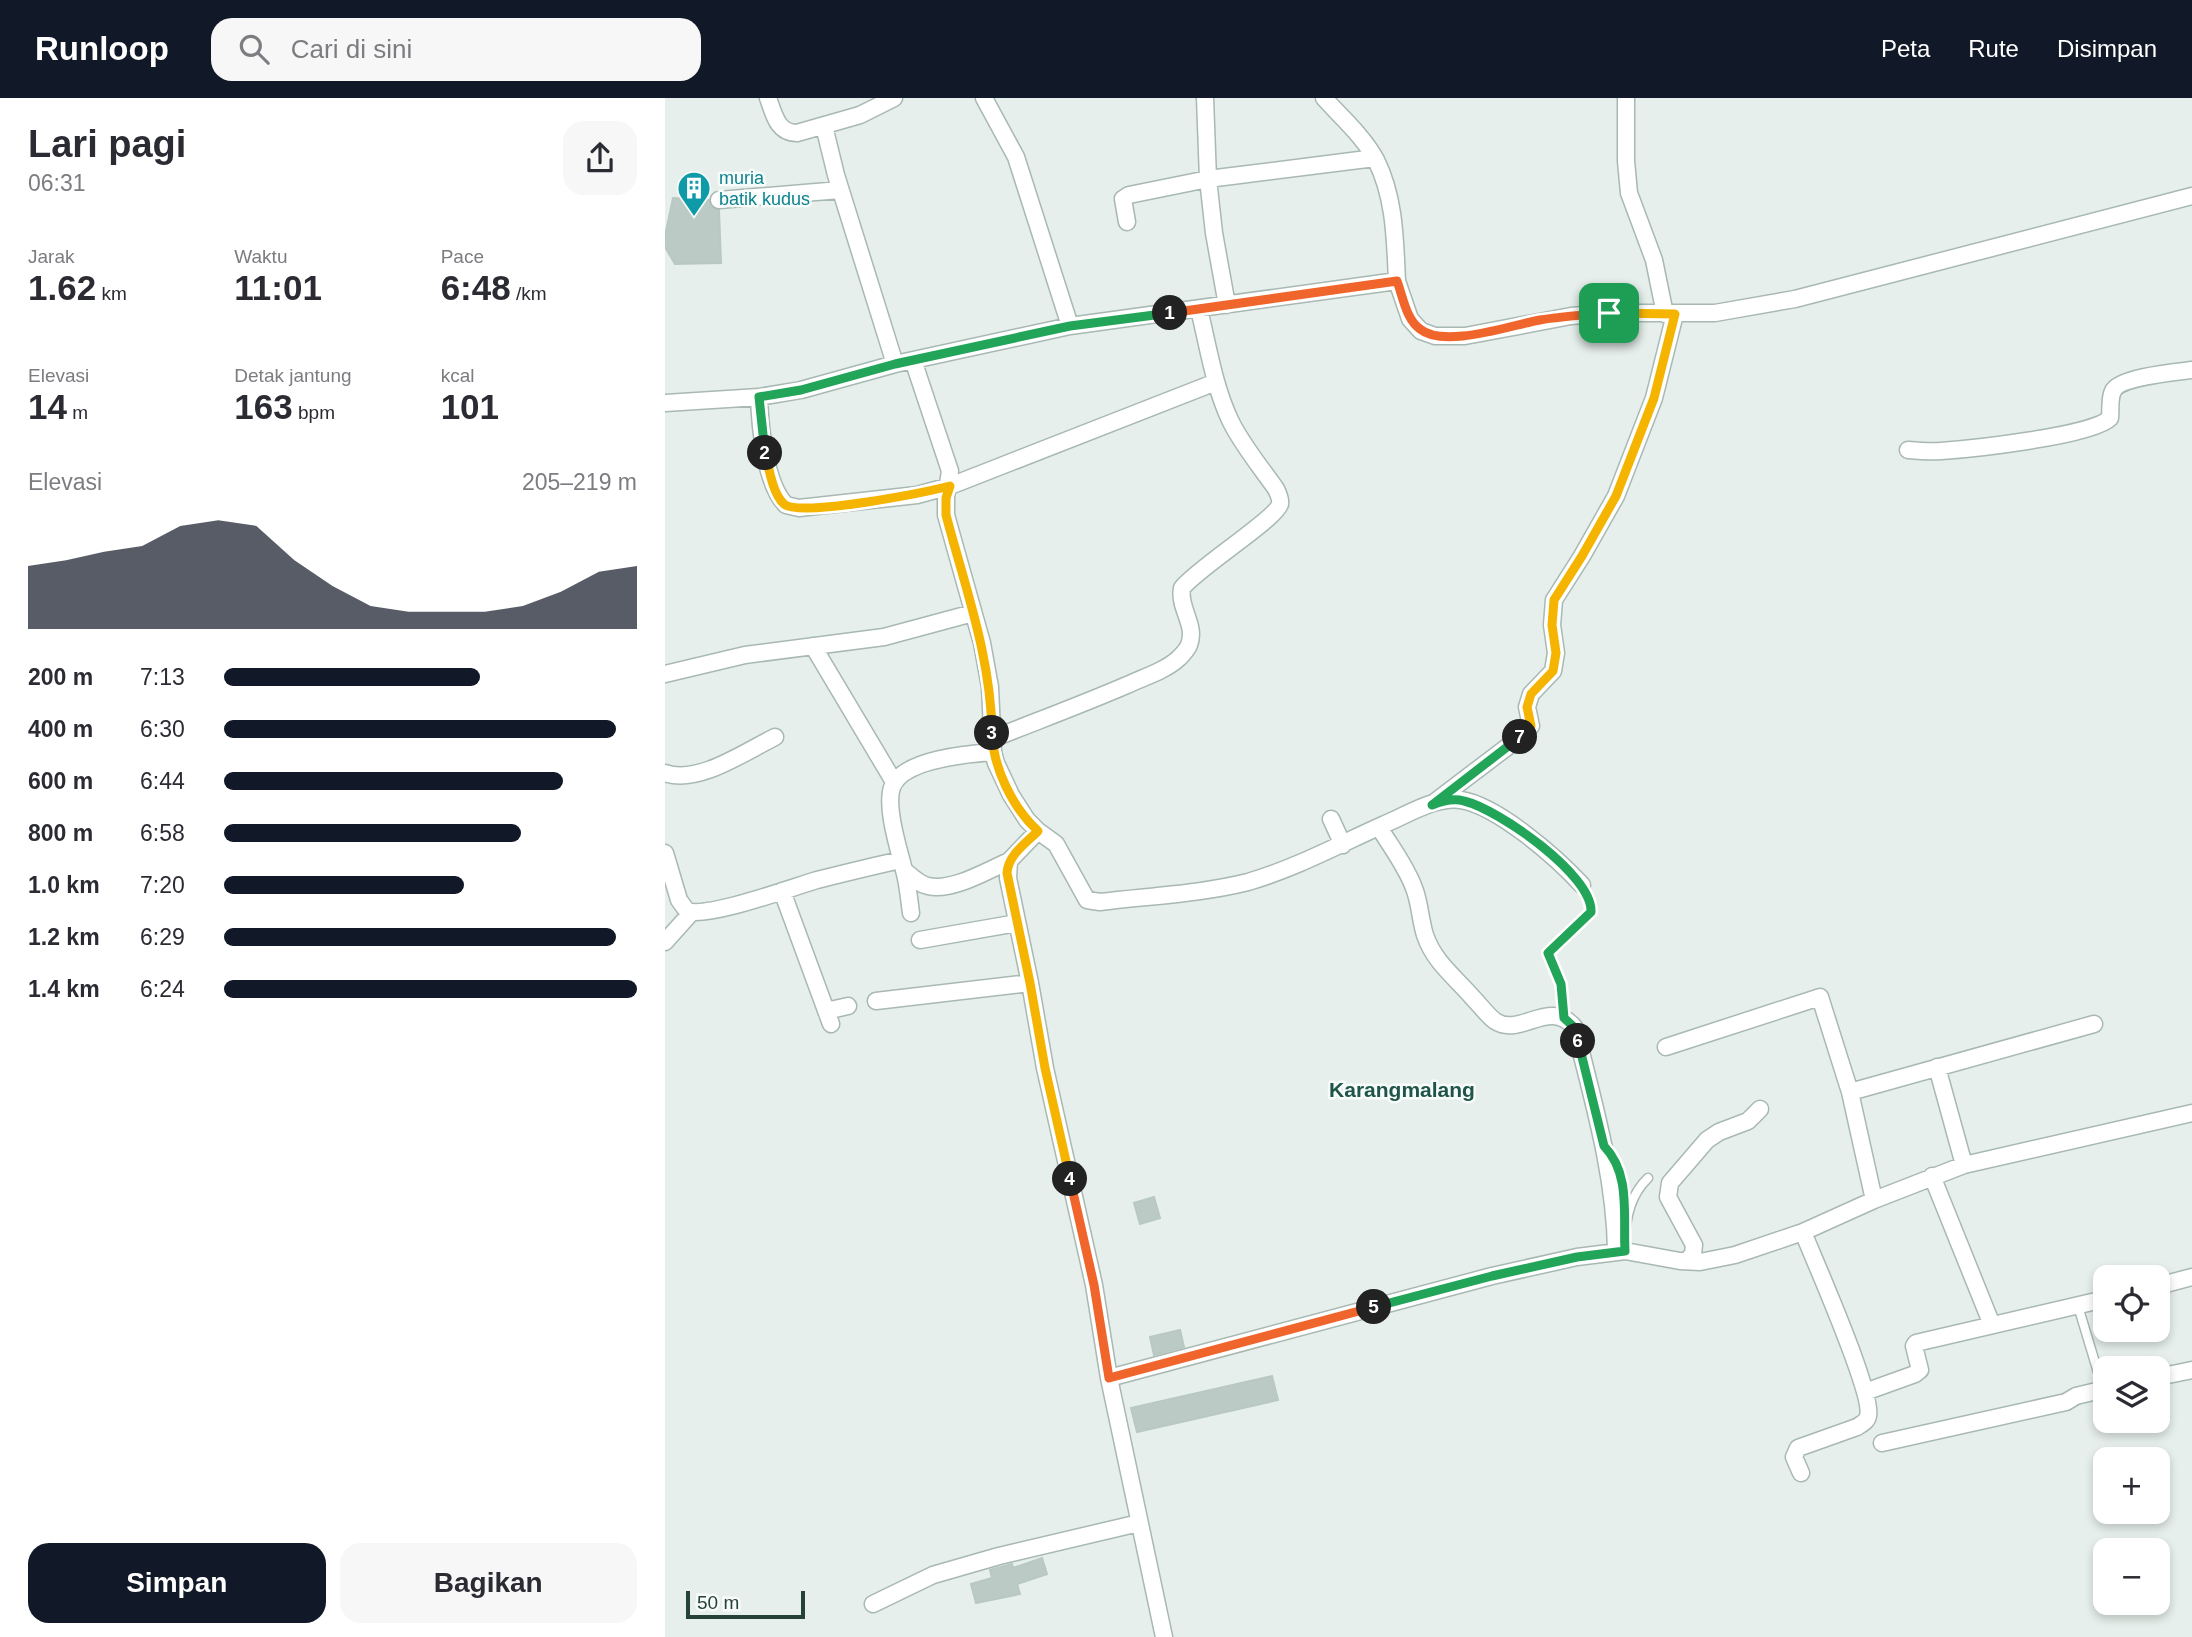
<!DOCTYPE html>
<html lang="id">
<head>
<meta charset="utf-8">
<style>
	:root { --surface:#fff; --page:#f7f7f7; --text:#2b2b33; --muted:#7c7c81; --accent:#111827 }
	body { margin:0; font-family:Helvetica,sans-serif; background:var(--page); color:var(--text); height:100vh; display:flex; flex-direction:column; font-size:26px; white-space:nowrap }
	* { box-sizing:border-box; margin:0 }
	p { font-size:23px; color:var(--muted) }
	.icon { flex:none; width:38px; height:38px; fill:none; stroke:currentColor; stroke-width:2; stroke-linecap:round; stroke-linejoin:round }
	.map { position:relative; flex:1; overflow:hidden }
	.side { display:flex; flex-direction:column; background:var(--surface); width:665px }
	.side>* { flex:none }
	.tools { position:absolute; left:1428px; top:1167px; display:grid; gap:14px }
	.tools a { display:grid; place-items:center; width:77px; height:77px; border-radius:14px; background:var(--surface); box-shadow:0 4px 10px #0003; font-size:35px }
	.scale { position:absolute; left:21px; bottom:18px; width:119px; box-sizing:border-box; padding-left:7px; border:4px solid #24423a; border-top:0; font-size:19px; line-height:24px; white-space:nowrap; color:#24423a; -webkit-text-stroke:5px #f7fbf9; paint-order:stroke }
	.pin { position:absolute; display:grid; place-items:center; width:60px; height:60px; color:#fff; margin:-30px; border-radius:14px; box-shadow:0 4px 10px #0006 }
	.km { position:absolute; width:35px; height:35px; margin:-18px; border-radius:50%; background:#222; color:#fff; font-size:19px; line-height:35px; text-align:center }
	.round { display:grid; place-items:center; flex:none; width:74px; height:74px; border-radius:21px; background:var(--page) }
	.overview { display:flex; align-items:center; justify-content:space-between; height:119px; padding:0 28px }
	h1 { font-size:38px; font-weight:700; line-height:52px }
	.stats { display:grid; grid-template-columns:repeat(3,1fr); gap:10px; height:119px; padding:7px 28px }
	.stats div { display:grid; align-content:center }
	.stats b { font-size:35px; font-weight:700 }
	.stats small { font-size:19px; font-weight:400 }
	.stats p { font-size:19px }
	.chart { height:196px; padding:14px 28px }
	.chart p { display:flex; justify-content:space-between }
	.chart svg { width:100%; height:126px; margin-top:7px; fill:var(--accent); opacity:.7 }
	.primary-button { display:flex; gap:14px; margin-top:auto; padding:14px 28px }
	.primary-button a { flex:1; height:80px; border-radius:21px; background:var(--accent); color:#fff; font-size:28px; font-weight:700; line-height:80px; text-align:center }
	.primary-button a+a { background:var(--page); color:var(--text) }
	ul { padding:0 28px; list-style:none; font-size:23px }
	li { display:grid; grid-template-columns:112px 84px 1fr; align-items:center; height:52px }
	li i { height:18px; border-radius:9px; background:var(--accent) }
	header { display:flex; align-items:center; gap:42px; box-sizing:border-box; height:98px; padding:0 35px; background:var(--accent); color:#fff }
	header strong { font-size:33px }
	nav { display:flex; gap:38px; margin-inline-start:auto; font-size:24px }
	.search { width:490px; height:63px; background:var(--page); display:flex; align-items:center; gap:18px; box-sizing:border-box; padding:0 24px; border-radius:21px; color:var(--muted); font-size:26px }
	main { display:flex; flex:1; min-height:0 }
	.map>svg:first-child { display:block }
</style>
</head>
<body>
<header>
<strong>Runloop</strong>
<div class="search"><svg class="icon" aria-label="search" viewBox="0 0 24 24"><circle cx="10" cy="10" r="6"/><path d="M15 15l6 6"/></svg>Cari di sini</div>
<nav><a>Peta</a><a>Rute</a><a>Disimpan</a></nav>
</header>
<main>
<section class="side">
<div class="overview"><div><h1>Lari pagi</h1><p>06:31</p></div><a class="round"><svg class="icon" aria-label="share" viewBox="0 0 24 24"><path d="M12 15V3M7 8l5-5 5 5M5 13v7h14v-7"/></svg></a></div>
<div class="stats">
<div><p>Jarak</p><b>1.62<small> km</small></b></div>
<div><p>Waktu</p><b>11:01</b></div>
<div><p>Pace</p><b>6:48<small> /km</small></b></div>
</div>
<div class="stats">
<div><p>Elevasi</p><b>14<small> m</small></b></div>
<div><p>Detak jantung</p><b>163<small> bpm</small></b></div>
<div><p>kcal</p><b>101</b></div>
</div>
<div class="chart"><p><span>Elevasi</span>205–219 m</p>
<svg viewBox="0 0 160 44" preserveAspectRatio="none"><path d="M0 44V22L10 20L20 17L30 15L40 8L50 6L60 8L70 20L80 29L90 36L100 38L110 38L120 38L130 36L140 31L150 24L160 22V44z"/></svg>
</div>
<ul>
<li><b>200 m</b>7:13<i style="width:62%"></i></li>
<li><b>400 m</b>6:30<i style="width:95%"></i></li>
<li><b>600 m</b>6:44<i style="width:82%"></i></li>
<li><b>800 m</b>6:58<i style="width:72%"></i></li>
<li><b>1.0 km</b>7:20<i style="width:58%"></i></li>
<li><b>1.2 km</b>6:29<i style="width:95%"></i></li>
<li><b>1.4 km</b>6:24<i style="width:100%"></i></li>
</ul>
<div class="primary-button"><a>Simpan</a><a>Bagikan</a></div>
</section>
<div class="map">
<svg width="1527" height="1539" viewBox="0 0 1527 1539">
	<rect width="100%" height="100%" fill="#e6efeb"/>
	<path fill="#bbcac4" stroke="#b8c9c2" stroke-width="2" d="M 8,100 L 44,102 L 46,108 L 54,112 L 56,165 L 10,166 L 0,149 L 0,138 Z
		M 489,1099 L 495,1120 L 475,1126 L 469,1105 Z
		M 515,1232 L 519,1249 L 489,1257 L 485,1239 Z
		M 607,1278 L 613,1302 L 472,1334 L 466,1310 Z
		M 377,1460 L 382,1476 L 352,1486 L 355,1496 L 311,1505 L 306,1486 L 327,1480 L 325,1472 L 347,1466 L 348,1470 Z"/>
	<g fill="none" stroke-linecap="round" stroke-linejoin="round">
		<defs>
			<path id="service" d="M 941,1050 C 960,1070 958,1096 960,1122
				M 960,1153 C 959,1126 963,1099 983,1080
				M 1413,1208 L 1438,1291"/>
			<path id="minor" d="M 103,0 C 109,16 112,35 132,35 L 195,17 L 229,0
				M 319,0 L 351,59 L 405,228
				M 540,0 L 543,81 L 549,135 L 562,207
				M 659,0 C 676,19 699,39 711,62 C 730,100 730,142 732,183
				M 961,0 L 961,63 L 964,95 L 989,162 L 1000,216
				M 159,28 L 171,77 L 230,266
				M 54,102 L 175,92
				M 462,124 L 458,101 L 464,97 L 543,81 L 710,60
				M 248,262 L 285,373 L 281,399 L 281,417 L 317,545 L 325,589 L 328,654 L 331,665 L 346,697 L 362,722 L 373,733 L 391,746 L 422,802 L 435,804 C 483,798 535,796 583,784 C 631,770 675,746 720,726 C 742,717 771,698 796,702 C 833,708 891,759 917,787
				M 94,299 C 95,328 100,386 121,407 L 134,410 L 252,397 L 285,388 L 551,284
				M 0,305 L 94,299 L 136,292 L 230,266 L 405,228 L 732,183 L 745,221 L 756,233 L 770,238 L 800,238 L 906,218 L 944,215 L 1050,215 L 1130,201 L 1527,98
				M 1243,352 C 1254,353 1265,354 1276,353 C 1305,351 1428,338 1445,320 C 1446,312 1444,301 1448,293 C 1454,279 1512,274 1527,272
				M 148,548 L 229,684
				M 0,576 L 80,557 L 219,539 L 308,515
				M 327,641 C 372,623 418,606 462,587 C 479,579 500,573 514,560 C 518,556 522,552 524,547 C 532,527 513,510 517,490 C 534,469 611,421 615,406 C 616,401 613,395 611,391 C 595,368 577,347 565,322 C 549,288 543,248 534,211
				M 0,675 C 33,687 81,653 110,639
				M 771,703 L 858,637 L 866,628 L 862,609 L 866,596 L 888,573 L 891,555 L 887,527 L 889,502 L 917,458 L 951,398 L 989,300 L 1010,216
				M 666,721 L 678,747
				M 714,729 C 726,749 741,768 749,790 C 755,805 755,821 760,837 C 769,864 790,879 808,900 C 815,907 822,917 830,923 C 855,940 885,899 910,930 C 928,1003 950,1077 951,1152
				M 373,733 L 344,763 L 343,780 L 365,885 L 380,970 L 429,1187 L 444,1280 L 499,1539
				M 0,755 L 14,802 L 22,813 C 44,820 125,790 152,782 C 180,775 208,768 236,762
				M 240,773 C 247,779 254,786 263,788 C 287,794 323,772 344,763
				M 117,793 L 166,926
				M 246,815 C 244,801 243,786 239,772 C 234,752 219,706 228,687 C 241,661 302,656 328,654
				M 255,842 L 352,825
				M 0,844 L 26,815
				M 211,903 L 365,885
				M 161,913 L 183,908
				M 1001,949 L 1155,899 L 1185,994 L 1209,1102
				M 1272,969 L 1299,1067
				M 1185,994 L 1429,926
				M 1267,1078 L 1327,1227
				M 1022,1163 L 1028,1156 L 1029,1147 L 1003,1099 L 1005,1085 L 1042,1042 L 1054,1034 L 1083,1023 L 1095,1011
				M 1493,1188 L 1527,1179
				M 1493,1279 L 1527,1272
				M 444,1280 L 827,1178 L 912,1159 L 960,1153 L 1015,1163 L 1035,1164 L 1070,1157 L 1138,1134 L 1209,1102 L 1299,1067 L 1527,1015
				M 1200,1294 L 1250,1276 L 1255,1272 L 1249,1248 L 1251,1245 L 1440,1201
				M 1217,1345 L 1401,1304 L 1411,1298 L 1440,1291
				M 1136,1375 L 1129,1359 L 1133,1350 L 1192,1329 C 1196,1326 1202,1324 1203,1318 C 1209,1296 1150,1164 1138,1134
				M 208,1506 L 268,1477 L 334,1458 L 474,1425"/>
		</defs>
		<use href="#service" stroke="#a8b8b2" stroke-width="11"/>
		<use href="#minor" stroke="#a8b8b2" stroke-width="19"/>
		<path stroke="#86b3a5" stroke-width="2.5" stroke-dasharray="3.5 5" stroke-linecap="butt" d="M 899,903 L 896,886 L 882,855 L 924,817 L 926,810 L 924,799"/>
		<use href="#service" stroke="#fff" stroke-width="8"/>
		<use href="#minor" stroke="#fff" stroke-width="16"/>
	</g>
	<g fill="none" stroke-linecap="round" stroke-linejoin="round">
		<defs>
			<path id="split-1" d="M 505,215 L 732,183 C 738,199 741,221 755,231 C 779,251 846,227 875,222 C 898,218 921,217 944,215"/>
			<path id="split-2" d="M 100,355 L 94,299 L 136,292 L 230,266 L 405,228 L 505,215"/>
			<path id="split-3" d="M 100,355 C 104,369 107,395 119,406 C 134,420 261,394 285,388 L 281,400 L 281,417 C 300,489 326,559 327,635"/>
			<path id="split-4" d="M 327,635 C 328,669 347,709 373,733 C 361,745 343,757 342,775 L 365,885 L 380,970 L 405,1081"/>
			<path id="split-5" d="M 405,1081 L 429,1187 L 444,1280 L 709,1209"/>
			<path id="split-6" d="M 709,1209 L 827,1178 L 912,1159 L 960,1153 C 958,1117 966,1076 939,1048 L 913,943"/>
			<path id="split-7" d="M 855,639 L 767,707 C 777,703 788,700 799,703 C 833,711 928,777 926,814 L 883,855 L 896,886 L 899,920 L 910,930 L 913,943"/>
			<path id="split-8" d="M 855,639 L 866,628 L 862,609 L 866,596 L 888,573 L 891,555 L 887,527 L 889,502 L 917,458 L 951,398 L 989,300 L 1010,216 L 944,215"/>
		</defs>
		<use href="#split-1" stroke="#fff" stroke-width="14"/>
		<use href="#split-2" stroke="#fff" stroke-width="14"/>
		<use href="#split-3" stroke="#fff" stroke-width="14"/>
		<use href="#split-4" stroke="#fff" stroke-width="14"/>
		<use href="#split-5" stroke="#fff" stroke-width="14"/>
		<use href="#split-6" stroke="#fff" stroke-width="14"/>
		<use href="#split-7" stroke="#fff" stroke-width="14"/>
		<use href="#split-8" stroke="#fff" stroke-width="14"/>
		<use href="#split-1" stroke="#f0652b" stroke-width="9"/>
		<use href="#split-2" stroke="#22a559" stroke-width="9"/>
		<use href="#split-3" stroke="#f5b400" stroke-width="9"/>
		<use href="#split-4" stroke="#f5b400" stroke-width="9"/>
		<use href="#split-5" stroke="#f0652b" stroke-width="9"/>
		<use href="#split-6" stroke="#22a559" stroke-width="9"/>
		<use href="#split-7" stroke="#22a559" stroke-width="9"/>
		<use href="#split-8" stroke="#f5b400" stroke-width="9"/>
	</g>
	<defs>
		<symbol id="building-pin" viewBox="-11 -11 22 30"><path d="M0 17L-7.5 6A9.5 9.5 0 1 1 7.5 6Z" fill="#0f9aa8" stroke="#f7fbf9"/><path d="M-4-6H4V6H1V3H-1V6H-4ZM-2.5-4.3h1.7v1.8h-1.7ZM.8-4.3h1.7v1.8H.8ZM-2.5-1h1.7V.8h-1.7ZM.8-1h1.7V.8H.8Z" fill="#fff"/></symbol>
	</defs>
	<g fill-rule="evenodd">
		<use href="#building-pin" x="10" y="71" width="38" height="52"/>
	</g>
	<g text-anchor="middle" dominant-baseline="central" stroke-width="5" stroke-linejoin="round" paint-order="stroke">
		<g font-size="18" fill="#0d838f" stroke="#f7fbf9" text-anchor="start">
			<text x="54" y="80">muria<tspan x="54" dy="21">batik kudus</tspan></text>
		</g>
		<g font-size="21" font-weight="bold" fill="#1f5548" stroke="#f7fbf9">
			<text x="737" y="991">Karangmalang</text>
		</g>
	</g>
</svg>
<div class="tools">
<a><svg class="icon" aria-label="locate" viewBox="0 0 24 24"><circle cx="12" cy="12" r="6"/><path d="M12 2v4M12 18v4M2 12h4M18 12h4"/></svg></a>
<a><svg class="icon" aria-label="layers" viewBox="0 0 24 24"><path d="M12 4l9 5-9 5-9-5zM3 14l9 5 9-5"/></svg></a>
<a>+</a>
<a>−</a>
</div>
<div class="scale">50 m</div>
<div class="pin" style="left:944px;top:215px;background:#1e9e55"><svg class="icon" aria-label="arrive" viewBox="0 0 24 24"><path d="M6 21V4h12l-3 4 3 4H6"/></svg></div>
<b class="km" style="left:505px;top:215px">1</b>
<b class="km" style="left:100px;top:355px">2</b>
<b class="km" style="left:327px;top:635px">3</b>
<b class="km" style="left:405px;top:1081px">4</b>
<b class="km" style="left:709px;top:1209px">5</b>
<b class="km" style="left:913px;top:943px">6</b>
<b class="km" style="left:855px;top:639px">7</b>
</div>
</main>
</body>
</html>
